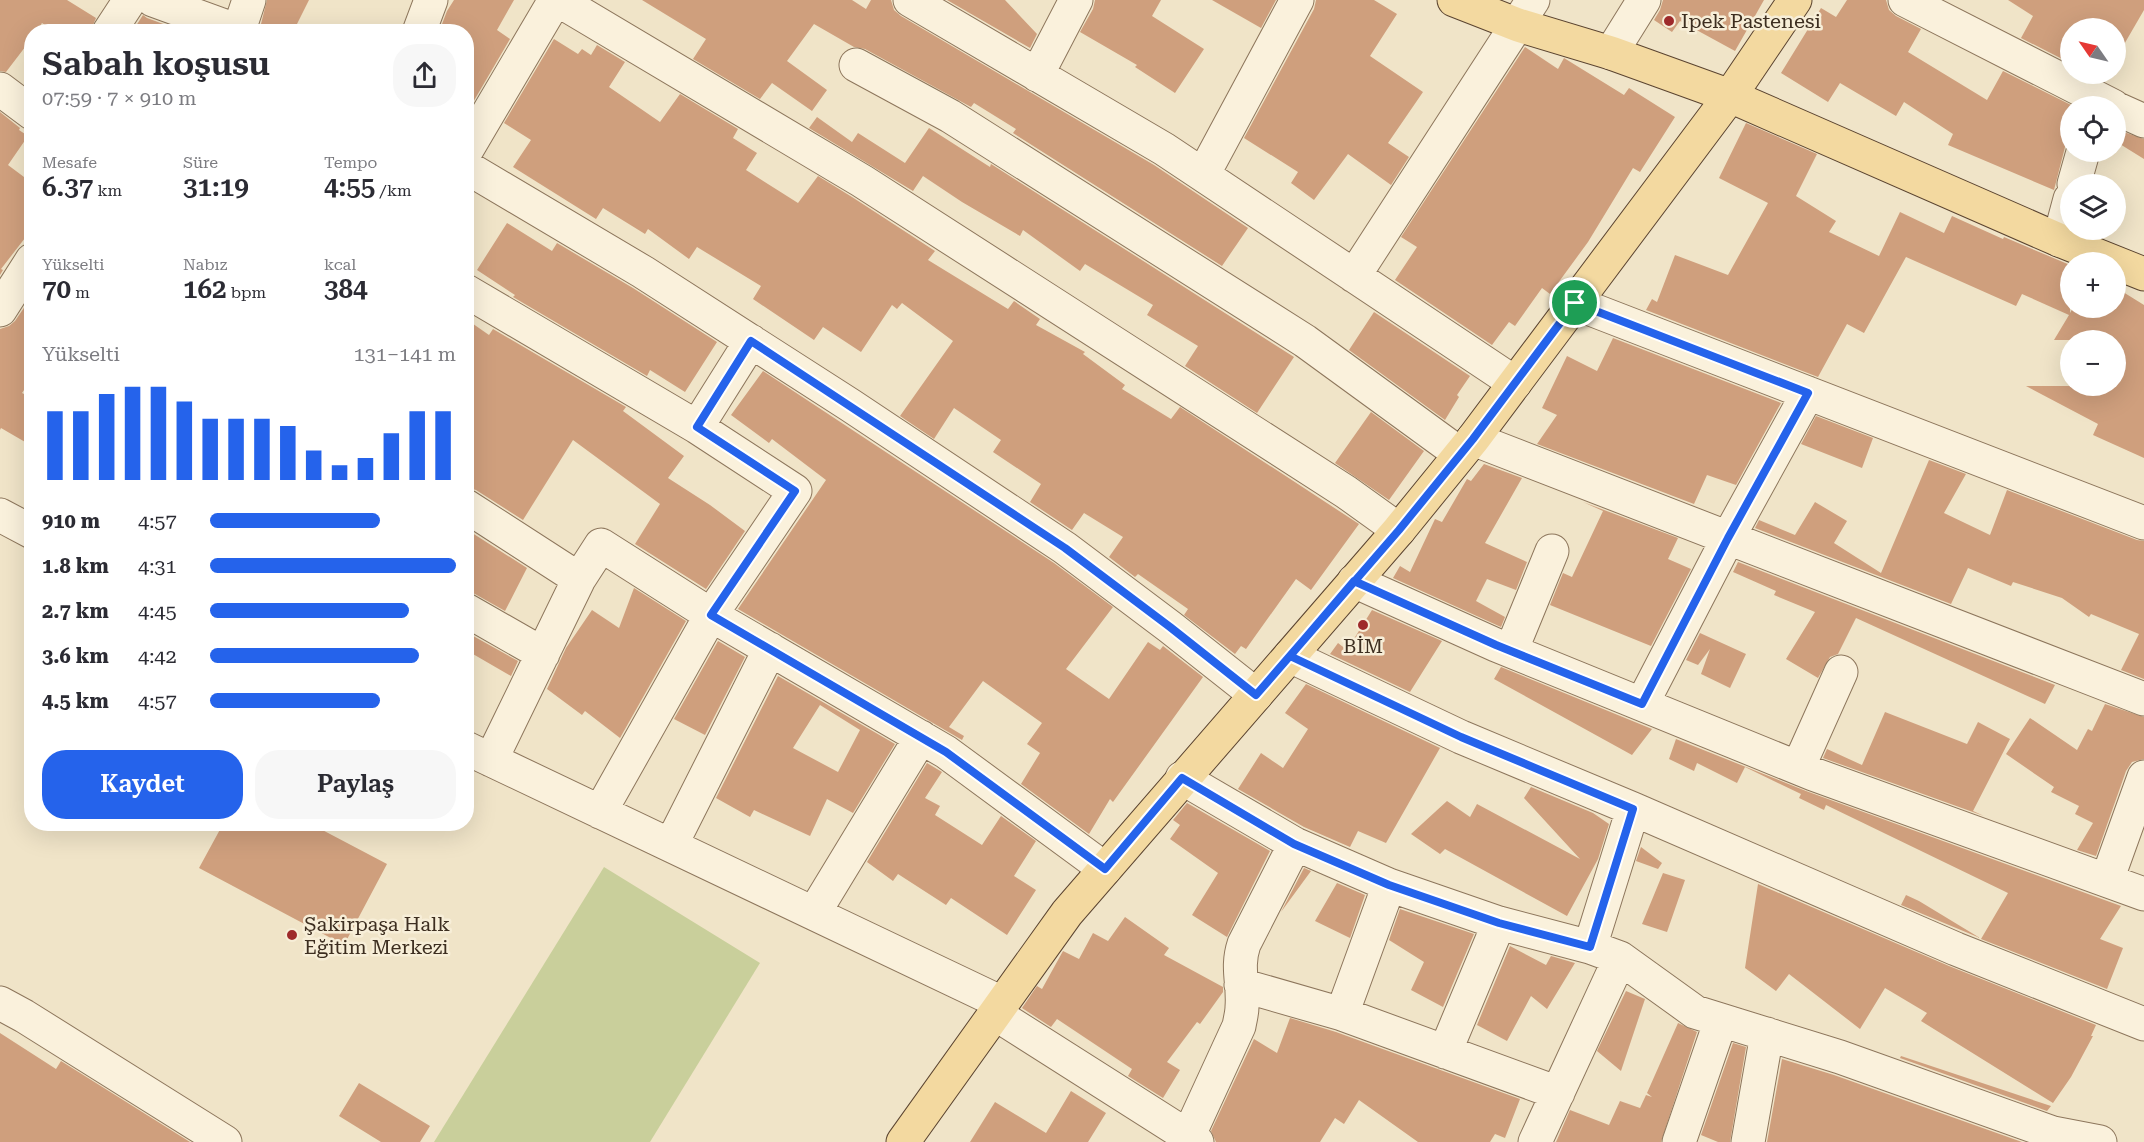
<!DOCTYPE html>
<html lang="tr">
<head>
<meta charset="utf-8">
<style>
	:root { --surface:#fff; --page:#f7f7f7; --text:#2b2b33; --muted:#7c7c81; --accent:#2563eb }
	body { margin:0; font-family:"Roboto Serif",serif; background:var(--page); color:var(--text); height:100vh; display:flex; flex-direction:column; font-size:22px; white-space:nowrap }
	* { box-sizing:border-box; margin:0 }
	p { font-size:20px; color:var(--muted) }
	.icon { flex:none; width:33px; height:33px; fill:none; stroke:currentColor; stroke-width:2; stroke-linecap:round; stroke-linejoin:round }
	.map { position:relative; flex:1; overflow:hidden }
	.drawer { position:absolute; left:24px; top:24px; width:450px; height:807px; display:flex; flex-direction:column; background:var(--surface); border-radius:24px; box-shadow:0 6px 24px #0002 }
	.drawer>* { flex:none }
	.needle { width:39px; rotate:304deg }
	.fabs { position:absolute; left:2060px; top:18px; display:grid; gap:12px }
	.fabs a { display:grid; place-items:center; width:66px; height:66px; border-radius:50%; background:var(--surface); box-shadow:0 6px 24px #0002; font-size:30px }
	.pin { position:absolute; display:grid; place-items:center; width:51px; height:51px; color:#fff; margin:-26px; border:3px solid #fff; border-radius:50%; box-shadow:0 2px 6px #0007 }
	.round { display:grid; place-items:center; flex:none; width:63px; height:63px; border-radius:24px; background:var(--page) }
	.head { display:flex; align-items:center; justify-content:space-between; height:102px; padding:0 18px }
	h1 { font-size:33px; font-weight:600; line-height:45px }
	.figures { display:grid; grid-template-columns:repeat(3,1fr); gap:9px; height:102px; padding:6px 18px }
	.figures div { display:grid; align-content:center }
	.figures b { font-size:26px; font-weight:600 }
	.figures small { font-size:16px; font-weight:400 }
	.figures p { font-size:16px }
	.chart { height:168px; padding:12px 18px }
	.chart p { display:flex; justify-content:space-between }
	.chart svg { width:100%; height:108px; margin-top:6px; stroke:var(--accent); stroke-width:6 }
	.cta { display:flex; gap:12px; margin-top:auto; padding:12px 18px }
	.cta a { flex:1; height:69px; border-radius:24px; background:var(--accent); color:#fff; font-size:24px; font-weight:600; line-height:69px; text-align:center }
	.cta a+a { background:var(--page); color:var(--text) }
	ul { padding:0 18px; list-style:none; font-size:20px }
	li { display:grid; grid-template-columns:96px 72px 1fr; align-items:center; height:45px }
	li i { height:15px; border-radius:8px; background:var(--accent) }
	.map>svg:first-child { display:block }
</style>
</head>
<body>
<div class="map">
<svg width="2144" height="1142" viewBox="0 0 2144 1142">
	<rect width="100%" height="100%" fill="#f0e4c8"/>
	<path fill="#c9cf9b" d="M 604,867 L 760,963 L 650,1142 L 434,1142 Z"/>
	<path fill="#cf9f7d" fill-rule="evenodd" d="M 0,0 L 67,0 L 96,18 L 90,32 L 55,32 L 42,23 L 36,32 L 32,32 L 32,38 L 6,72 L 0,71 Z
		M 267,0 L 309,0 L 293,32 L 259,32 Z
		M 454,0 L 514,0 L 497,30 L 510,39 L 472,104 L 466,100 L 466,32 L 439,32 L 447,11 Z
		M 642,0 L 852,0 L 866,9 L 871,0 L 891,0 L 894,10 L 901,16 L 1154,165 L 1248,228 L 1222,266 L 1013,133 L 1016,129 L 974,103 L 971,107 L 865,49 L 854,47 L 814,24 L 787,61 L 827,90 L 812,111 L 772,83 L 760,99 L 693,59 L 706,39 Z
		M 947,0 L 1005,0 L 1037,34 L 1030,48 Z
		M 1095,0 L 1161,0 L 1152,16 L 1204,49 L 1175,93 L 1135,67 L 1137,65 L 1080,32 L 1093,9 Z
		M 1212,0 L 1276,0 L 1261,28 Z
		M 1316,0 L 1374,0 L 1397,14 L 1370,56 L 1423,92 L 1388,143 L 1409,157 L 1391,185 L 1348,154 L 1314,200 L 1291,183 L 1298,172 L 1244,138 L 1314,9 Z
		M 1663,0 L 1764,0 L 1735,51 L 1680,21 L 1672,32 L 1654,20 L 1660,10 Z
		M 1847,0 L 1886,0 L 1889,10 L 1896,16 L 1921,29 L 1908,52 L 1987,100 L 2003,71 L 2073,106 L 2070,106 L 2070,139 L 2065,147 L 2054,190 L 1948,145 L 1953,134 L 1904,102 L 1896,116 L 1840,83 L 1828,102 L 1781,73 L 1821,8 L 1836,17 Z
		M 2008,0 L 2144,0 L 2144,10 L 2115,60 L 2115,28 L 2070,28 L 2070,63 L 2021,38 L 2033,16 Z
		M 143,15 L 147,18 L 185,32 L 132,32 Z
		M 554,39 L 578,54 L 582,49 L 591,55 L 597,45 L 625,62 L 609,87 L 660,122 L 680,94 L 738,129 L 733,138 L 757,153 L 746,170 L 798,203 L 818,176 L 852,197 L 935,251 L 928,260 L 1008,309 L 1014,301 L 1021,306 L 1040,319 L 1036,325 L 1085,352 L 1083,354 L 1125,385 L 1122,389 L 1171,419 L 1180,407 L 1359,524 L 1311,590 L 1296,579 L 1246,649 L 1241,646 L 1235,654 L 1184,615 L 1188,609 L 1138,574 L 1135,577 L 1109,557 L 1123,537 L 1084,513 L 1072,530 L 1030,502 L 1041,484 L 993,452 L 1001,440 L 954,408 L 934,439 L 900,416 L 953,341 L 902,303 L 897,309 L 892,305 L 861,352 L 823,327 L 814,340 L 753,299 L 761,286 L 697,247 L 689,259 L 648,229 L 645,234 L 603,208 L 596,219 L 513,167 L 531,140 L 504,123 Z
		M 1525,47 L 1558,69 L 1564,58 L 1624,95 L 1629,88 L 1675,117 L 1640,172 L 1633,168 L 1588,242 L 1550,294 L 1542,288 L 1515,326 L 1509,322 L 1492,345 L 1395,280 L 1417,247 L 1401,237 Z
		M 0,112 L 20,128 L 19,130 L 28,136 L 8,165 L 32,183 L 32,229 L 1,269 L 3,270 L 0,275 Z
		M 817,117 L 852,142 L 858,133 L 905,163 L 929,128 L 990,167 L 991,164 L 1294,357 L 1257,413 L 1185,366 L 1198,346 L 1147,315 L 1153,305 L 1085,264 L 1080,271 L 1023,230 L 1020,236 L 962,202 L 923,176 L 913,191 L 809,128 Z
		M 1746,123 L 1817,154 L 1796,196 L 1836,221 L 1829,232 L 1879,256 L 1900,212 L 1944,233 L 1952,216 L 2003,239 L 2004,237 L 2070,265 L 2070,313 L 2073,308 L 2115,308 L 2115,287 L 2144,305 L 2144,458 L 2093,435 L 2098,424 L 2026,386 L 2115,386 L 2115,340 L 2054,340 L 2069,315 L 2022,294 L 2016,306 L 1906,257 L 1864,333 L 1847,324 L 1818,377 L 1646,310 L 1652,299 L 1657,302 L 1675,255 L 1728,275 L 1768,203 L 1719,178 Z
		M 2115,129 L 2144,139 L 2144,159 L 2115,141 Z
		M 507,223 L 552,251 L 557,243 L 633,288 L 717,342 L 685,392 L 650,370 L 647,376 L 513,297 L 515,295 L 477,270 Z
		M 32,296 L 32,378 L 22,393 L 32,398 L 32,446 L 1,428 L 0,430 L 0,329 L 9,326 L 15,321 Z
		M 1374,312 L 1470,376 L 1457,395 L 1459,397 L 1445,420 L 1349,350 Z
		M 466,319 L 489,335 L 493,329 L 626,407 L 623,411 L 684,456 L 668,478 L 710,505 L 745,531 L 706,589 L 635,544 L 660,504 L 573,440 L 523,520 L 476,490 L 466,487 Z
		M 1613,338 L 1781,403 L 1736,485 L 1707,475 L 1694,504 L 1537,444 L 1557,415 L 1542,408 L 1567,356 L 1597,371 Z
		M 763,371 L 1054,563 L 1113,607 L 1066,669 L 1109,699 L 1148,642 L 1160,650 L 1163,646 L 1203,677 L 1113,802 L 1110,799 L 1089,834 L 1021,784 L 1040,753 L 1027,744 L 1042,723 L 983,681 L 949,727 L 964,736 L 962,740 L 738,609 L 826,480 L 772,439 L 769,443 L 731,415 Z
		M 1371,412 L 1424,451 L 1389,500 L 1335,463 Z
		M 1816,416 L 1873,438 L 1862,468 L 1801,444 Z
		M 1929,460 L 1966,474 L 1944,513 L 1990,535 L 2007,490 L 2137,540 L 2144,541 L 2144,679 L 2121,670 L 2139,634 L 2091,614 L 2089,617 L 2062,598 L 2013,582 L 2011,586 L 1968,568 L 1951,604 L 1755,528 L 1759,520 L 1795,535 L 1815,502 L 1847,521 L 1834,543 L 1881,573 Z
		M 1484,464 L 1522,478 L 1485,543 L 1527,562 L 1516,590 L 1487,579 L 1476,601 L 1505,617 L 1501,627 L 1393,578 L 1400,566 L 1410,572 L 1435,519 L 1442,522 L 1467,479 L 1471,481 Z
		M 1583,502 L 1678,538 L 1668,559 L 1691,569 L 1651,646 L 1550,605 L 1563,573 L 1572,577 L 1603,511 Z
		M 466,529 L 527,568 L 505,611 L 475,594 L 466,591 Z
		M 1738,562 L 2055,685 L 2045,704 L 1856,618 L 1838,654 L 1830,657 L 1818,678 L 1786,659 L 1815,612 L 1774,595 L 1776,591 L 1733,572 Z
		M 634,588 L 686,621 L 620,738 L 585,711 L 582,715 L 547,689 L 566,648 L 592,610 L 619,628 Z
		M 1372,610 L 1442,641 L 1410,692 L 1330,654 L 1338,643 L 1347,650 Z
		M 466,632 L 518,661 L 511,676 L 466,650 Z
		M 1700,633 L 1746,654 L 1730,688 L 1701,674 L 1710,649 L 1698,665 L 1686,660 Z
		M 718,641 L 745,657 L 705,735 L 674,719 Z
		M 1501,667 L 1652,729 L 1632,755 L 1494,679 Z
		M 778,676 L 895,744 L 853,813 L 827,799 L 810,836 L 754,810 L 750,817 L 716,798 ZM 820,705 L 860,730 L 838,772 L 793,748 Z
		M 1306,684 L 1440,748 L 1386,843 L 1358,831 L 1350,847 L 1304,827 L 1238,789 L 1261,753 L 1283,768 L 1308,729 L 1285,713 Z
		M 2105,704 L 2144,717 L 2144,759 L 2132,762 L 2126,771 L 2096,856 L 2077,850 L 2093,823 L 2075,814 L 2079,806 L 2051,792 L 2054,787 L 2006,754 L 2030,718 L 2077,750 L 2088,729 L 2092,731 Z
		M 1885,712 L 1967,744 L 1978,722 L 2010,739 L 1973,811 L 1984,816 L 1823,758 L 1827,749 L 1862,765 Z
		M 1676,739 L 1806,791 L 2121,906 L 2100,939 L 2123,948 L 2107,989 L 1981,939 L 2008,893 L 1826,805 L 1824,810 L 1799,798 L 1801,794 L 1745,767 L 1737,783 L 1697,763 L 1694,771 L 1669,759 Z
		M 927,763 L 942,772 L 925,798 L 940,806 L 935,815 L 982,845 L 1001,816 L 1036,841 L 1014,876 L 1036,890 L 1007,935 L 951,898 L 946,905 L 898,874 L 893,881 L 867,862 Z
		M 1531,787 L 1593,813 L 1609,824 L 1598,859 L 1567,916 L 1445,849 L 1440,854 L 1411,834 L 1447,801 L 1470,817 L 1477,804 L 1580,859 L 1524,798 Z
		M 1187,803 L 1270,851 L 1227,937 L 1192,915 L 1218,873 L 1170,839 L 1180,825 L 1173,820 Z
		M 223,824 L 311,824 L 387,864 L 344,945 L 199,868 Z
		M 1641,847 L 1662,863 L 1658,869 L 1636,861 Z
		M 1304,868 L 1311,871 L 1281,912 Z
		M 1663,873 L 1685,880 L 1667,932 L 1642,924 Z
		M 1337,883 L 1365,895 L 1350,938 L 1315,921 Z
		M 1758,884 L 1949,966 L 2096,1025 L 2091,1036 L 2093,1036 L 2071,1077 L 2053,1103 L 1921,1021 L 1927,1013 L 1885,988 L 1860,1029 L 1789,974 L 1776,991 L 1745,968 Z
		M 1906,895 L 1919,901 L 1980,938 L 1901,905 Z
		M 1400,909 L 1474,934 L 1443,1007 L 1411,990 L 1424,962 L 1389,940 Z
		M 1125,917 L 1169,948 L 1164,955 L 1223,987 L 1223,992 L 1200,1024 L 1197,1022 L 1167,1062 L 1180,1070 L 1163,1098 L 1128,1076 L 1132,1069 L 1057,1019 L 1051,1027 L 1022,1008 L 1037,986 L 1042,989 L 1063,951 L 1079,959 L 1093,933 L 1108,941 Z
		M 1510,946 L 1546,965 L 1551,956 L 1575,963 L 1547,1009 L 1531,996 L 1507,1041 L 1477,1025 Z
		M 1626,991 L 1645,999 L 1621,1071 L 1597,1051 Z
		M 1290,1018 L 1336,1032 L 1520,1099 L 1505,1138 L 1495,1134 L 1490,1142 L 1418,1142 L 1359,1100 L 1344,1124 L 1335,1118 L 1320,1142 L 1216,1142 L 1211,1131 L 1254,1039 L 1277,1053 Z
		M 1678,1023 L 1697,1032 L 1661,1142 L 1556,1142 L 1570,1110 L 1609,1125 L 1620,1101 L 1640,1108 L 1646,1095 L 1652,1097 L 1647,1093 Z
		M 0,1033 L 56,1069 L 61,1061 L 190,1142 L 0,1142 Z
		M 1733,1043 L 1746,1047 L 1730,1142 L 1718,1142 L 1701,1135 Z
		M 1901,1056 L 2051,1106 L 2047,1111 L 1900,1058 Z
		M 1782,1059 L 1834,1075 L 2022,1142 L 1767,1142 Z
		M 359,1083 L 430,1126 L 420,1142 L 381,1142 L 339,1116 Z
		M 1071,1091 L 1106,1113 L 1088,1142 L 970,1142 L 995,1102 L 1046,1133 Z"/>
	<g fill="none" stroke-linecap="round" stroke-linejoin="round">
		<defs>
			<path id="minor" d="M 153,0 L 241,32
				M 558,0 L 862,181 L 1346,492 L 1399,530
				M 910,0 L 1164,149 L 1515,383
				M 1905,0 L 2113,106
				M 239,30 L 249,0
				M 109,32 L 130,0
				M 419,32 L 431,0
				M 1611,53 L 1644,0
				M 856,65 L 950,116 L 1305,341 L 1460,454
				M 1037,75 L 1076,0
				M 0,89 L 32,113
				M 2115,108 L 2144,121
				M 466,151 L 555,0
				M 466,167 L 643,272 L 850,405 L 1065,548 L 1170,627 L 1256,695
				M 1203,175 L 1297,0
				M 2074,184 L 2083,152
				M 2059,240 L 2070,199
				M 1354,276 L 1533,0
				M 466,291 L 697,427 L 795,491 L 711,615 L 946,752 L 1105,869
				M 1575,303 L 2144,523
				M 0,310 L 32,260
				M 697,427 L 751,341
				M 1473,439 L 2144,699
				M 466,506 L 579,579
				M 0,515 L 32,532
				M 1354,581 L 1496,645 L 1813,774 L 2144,894
				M 466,610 L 543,654
				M 1511,651 L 1552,551
				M 1290,656 L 1461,737 L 1633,809 L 1956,949 L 2144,1024
				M 1642,704 L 1728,538 L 1808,393
				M 466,748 L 1002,1003
				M 491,760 L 579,579 L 601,545 L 711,615 L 600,812
				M 1798,768 L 1841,672
				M 1182,778 L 1295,844 L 1389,885 L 1499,923 L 1590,947 L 1620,958 L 1695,1012 L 1840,1057 L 2053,1133 L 2100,1142
				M 671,845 L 770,649
				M 2107,880 L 2144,777
				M 814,913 L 921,737
				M 1590,947 L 1633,809
				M 1241,985 L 1342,1014 L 1558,1093
				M 0,1003 L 24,1016 L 225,1142
				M 994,1013 L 1197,1142
				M 1342,1014 L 1389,885
				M 1445,1052 L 1499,923
				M 1188,1137 L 1239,1026 C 1240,1020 1242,1013 1242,1007 C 1244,983 1236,968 1244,944 L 1295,844
				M 1535,1142 L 1620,958
				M 1679,1142 L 1721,1020
				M 1748,1142 L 1767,1034"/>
			<path id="major" d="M 1454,0 L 1518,25 L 1611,53 L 1730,96 L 2059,240 L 2144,274
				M 903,1142 L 1067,913 L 1399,530 L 1473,439 L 1730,96 L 1795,0"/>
		</defs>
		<use href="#minor" stroke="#8d765c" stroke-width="35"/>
		<use href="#major" stroke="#5b4430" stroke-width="35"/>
		<use href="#minor" stroke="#faf1dc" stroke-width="33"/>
		<use href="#major" stroke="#f3d9a0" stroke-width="33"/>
	</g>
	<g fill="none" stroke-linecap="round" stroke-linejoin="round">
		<defs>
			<path id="route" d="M 1575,303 L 1473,439 L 1399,530 L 1256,695 L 1170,627 L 1065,548 L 751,341 L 697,427 L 795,491 L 711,615 L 946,752 L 1105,869 L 1182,778 L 1294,844 L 1389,885 L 1499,923 L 1590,947 L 1633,809 L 1461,737 L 1290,656 L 1354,581 L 1496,645 L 1642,704 L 1728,538 L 1808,393 L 1575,303"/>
		</defs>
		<use href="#route" stroke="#fff" stroke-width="12"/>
		<use href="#route" stroke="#2563eb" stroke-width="8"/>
	</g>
	<g fill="#9e2a2b" stroke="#f7eed8" stroke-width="2">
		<circle cx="1669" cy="21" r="6"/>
		<circle cx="1363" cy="625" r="6"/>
		<circle cx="292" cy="935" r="6"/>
	</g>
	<g text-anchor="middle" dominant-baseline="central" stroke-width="5" stroke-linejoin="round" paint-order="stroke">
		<g font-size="20" fill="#3d2e20" stroke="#f7eed8" text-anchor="start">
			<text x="1681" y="21">Ipek Pastenesi</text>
			<text x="1363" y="646" text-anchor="middle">BİM</text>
			<text x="304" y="924">Şakirpaşa Halk<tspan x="304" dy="23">Eğitim Merkezi</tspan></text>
		</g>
	</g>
</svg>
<div class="fabs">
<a><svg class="needle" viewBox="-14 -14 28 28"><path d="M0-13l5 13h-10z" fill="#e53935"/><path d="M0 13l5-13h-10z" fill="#7c7c81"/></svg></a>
<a><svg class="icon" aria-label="locate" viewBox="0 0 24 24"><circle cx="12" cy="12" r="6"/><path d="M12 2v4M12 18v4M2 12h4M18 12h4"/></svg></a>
<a><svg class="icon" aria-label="layers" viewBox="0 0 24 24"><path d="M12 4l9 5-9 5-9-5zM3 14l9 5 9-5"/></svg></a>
<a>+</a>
<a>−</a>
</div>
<div class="pin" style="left:1575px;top:303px;background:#1e9e55"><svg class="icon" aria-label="arrive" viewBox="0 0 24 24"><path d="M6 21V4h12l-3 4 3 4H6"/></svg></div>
<section class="drawer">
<div class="head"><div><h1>Sabah koşusu</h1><p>07:59 · 7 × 910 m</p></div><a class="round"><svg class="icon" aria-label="share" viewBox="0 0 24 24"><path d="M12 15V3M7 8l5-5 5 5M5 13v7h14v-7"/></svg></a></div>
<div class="figures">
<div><p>Mesafe</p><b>6.37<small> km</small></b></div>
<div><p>Süre</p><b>31:19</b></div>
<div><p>Tempo</p><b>4:55<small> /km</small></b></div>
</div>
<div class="figures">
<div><p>Yükselti</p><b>70<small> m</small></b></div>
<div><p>Nabız</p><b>162<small> bpm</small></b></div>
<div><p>kcal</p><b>384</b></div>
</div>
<div class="chart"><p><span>Yükselti</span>131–141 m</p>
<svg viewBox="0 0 160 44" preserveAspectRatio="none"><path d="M5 44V16M15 44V16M25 44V9M35 44V6M45 44V6M55 44V12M65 44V19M75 44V19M85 44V19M95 44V22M105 44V32M115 44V38M125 44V35M135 44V25M145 44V16M155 44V16"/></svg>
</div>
<ul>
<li><b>910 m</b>4:57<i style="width:69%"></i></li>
<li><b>1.8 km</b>4:31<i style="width:100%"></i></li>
<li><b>2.7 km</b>4:45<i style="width:81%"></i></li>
<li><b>3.6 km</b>4:42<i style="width:85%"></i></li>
<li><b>4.5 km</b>4:57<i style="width:69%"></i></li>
</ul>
<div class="cta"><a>Kaydet</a><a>Paylaş</a></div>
</section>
</div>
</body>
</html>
